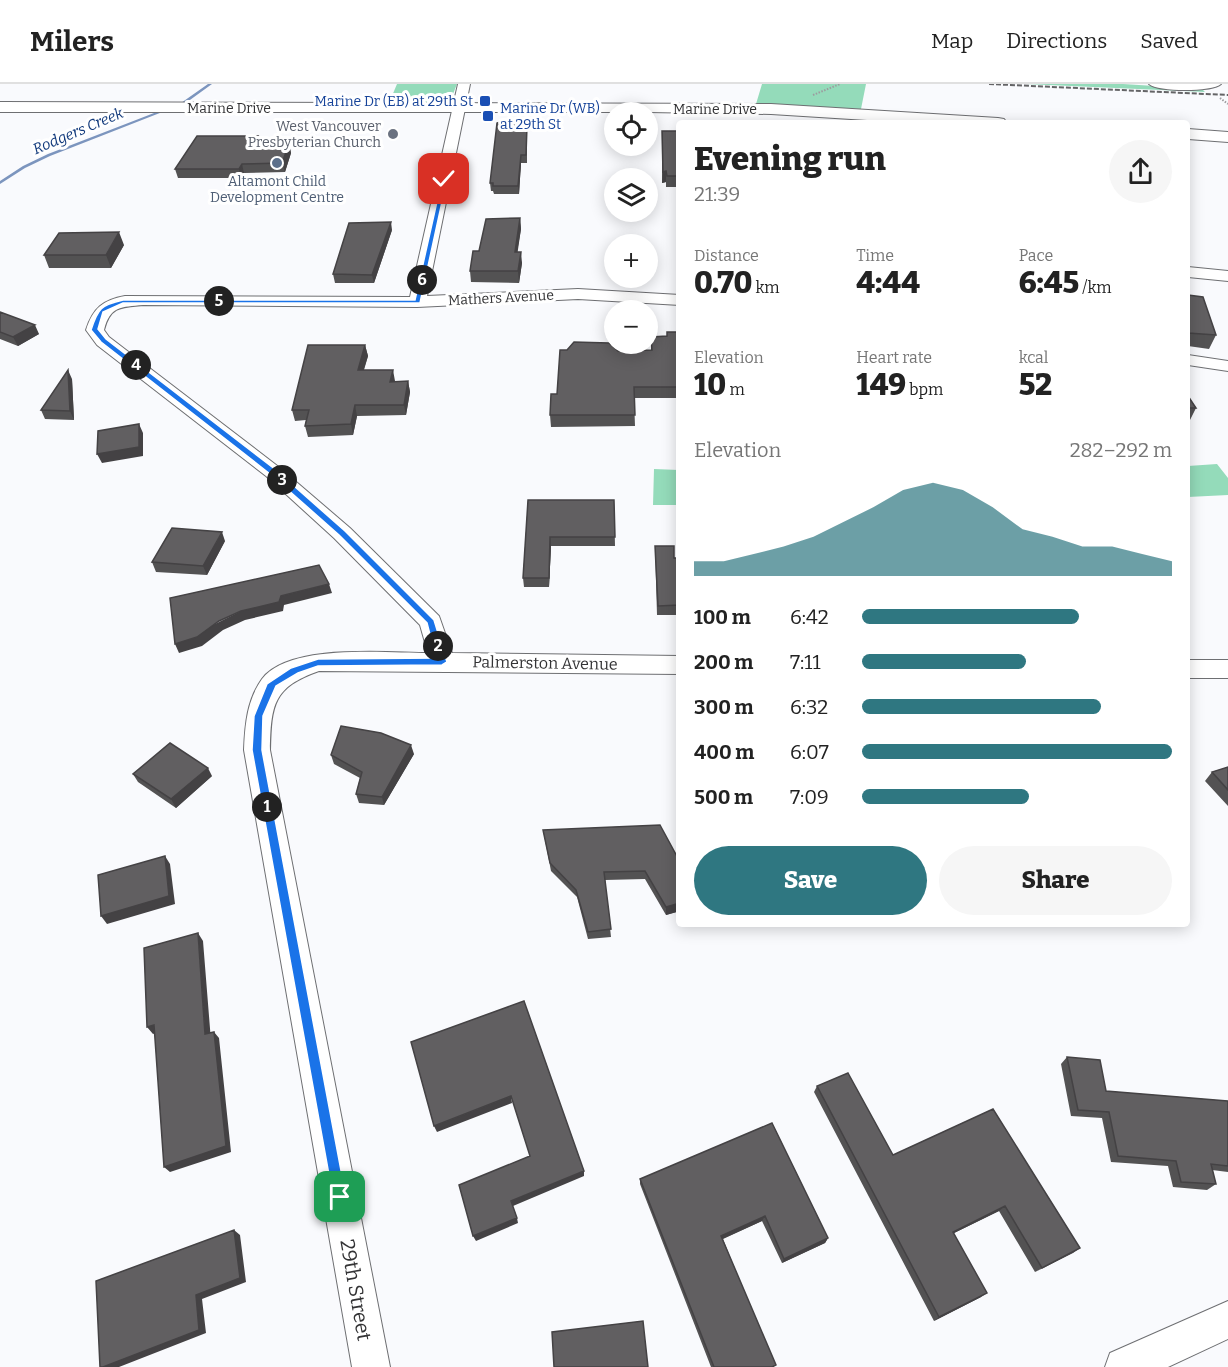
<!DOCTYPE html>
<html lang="en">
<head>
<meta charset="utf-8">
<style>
	:root { --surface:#fff; --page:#f6f6f6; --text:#222; --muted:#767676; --line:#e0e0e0; --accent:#2f7781 }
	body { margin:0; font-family:Bitter,serif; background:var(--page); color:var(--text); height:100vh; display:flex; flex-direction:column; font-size:22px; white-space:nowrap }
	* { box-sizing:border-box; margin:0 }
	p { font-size:20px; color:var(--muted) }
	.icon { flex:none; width:33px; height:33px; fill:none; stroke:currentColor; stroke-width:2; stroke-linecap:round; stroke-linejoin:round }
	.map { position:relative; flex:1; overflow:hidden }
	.sheet { position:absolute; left:676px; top:36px; width:514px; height:807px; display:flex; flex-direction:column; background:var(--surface); border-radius:6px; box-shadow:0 3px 15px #0003 }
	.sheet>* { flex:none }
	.buttons { position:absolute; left:604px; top:18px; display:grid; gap:12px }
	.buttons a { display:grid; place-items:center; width:54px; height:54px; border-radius:50%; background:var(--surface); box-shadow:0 3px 15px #0003; font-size:30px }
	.pin { position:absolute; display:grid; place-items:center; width:51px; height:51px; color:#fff; margin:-26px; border-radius:12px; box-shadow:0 3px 9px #0006 }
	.km { position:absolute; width:30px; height:30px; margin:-15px; border-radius:50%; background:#222; color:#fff; font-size:16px; line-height:30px; text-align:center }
	.round { display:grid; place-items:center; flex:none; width:63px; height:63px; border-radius:32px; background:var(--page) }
	.headline { display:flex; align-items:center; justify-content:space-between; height:102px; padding:0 18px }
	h1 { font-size:33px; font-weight:800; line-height:45px }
	.stats { display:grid; grid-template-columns:repeat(3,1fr); gap:9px; height:102px; padding:6px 18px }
	.stats div { display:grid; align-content:center }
	.stats b { font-size:30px; font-weight:800 }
	.stats small { font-size:16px; font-weight:400 }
	.stats p { font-size:16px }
	.chart { height:168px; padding:12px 18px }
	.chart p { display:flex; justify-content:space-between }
	.chart svg { width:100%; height:108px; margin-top:6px; fill:var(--accent); opacity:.7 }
	.cta { display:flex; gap:12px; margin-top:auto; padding:12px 18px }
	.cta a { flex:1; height:69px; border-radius:36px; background:var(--accent); color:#fff; font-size:24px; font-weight:800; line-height:69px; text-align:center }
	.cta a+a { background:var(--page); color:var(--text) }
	ul { padding:0 18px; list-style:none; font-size:20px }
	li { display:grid; grid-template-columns:96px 72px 1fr; align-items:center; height:45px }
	li i { height:15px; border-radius:8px; background:var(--accent) }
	header { display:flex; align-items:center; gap:36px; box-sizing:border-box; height:84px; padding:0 30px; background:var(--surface); border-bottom:2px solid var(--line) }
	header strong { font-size:28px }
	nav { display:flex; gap:33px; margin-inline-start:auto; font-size:21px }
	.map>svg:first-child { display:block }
</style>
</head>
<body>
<header>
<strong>Milers</strong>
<nav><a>Map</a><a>Directions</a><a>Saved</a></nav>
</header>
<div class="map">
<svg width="1228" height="1283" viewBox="0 0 1228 1283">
	<rect width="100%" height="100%" fill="#f9fafd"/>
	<path fill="#94dbba" d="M 397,0 L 457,0 L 451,15 L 442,20 L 389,19 Z
		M 762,0 L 866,0 L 861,25 L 756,20 Z
		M 1026,0 L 1123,0 L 1202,5 L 1205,8 Z
		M 1217,380 L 1228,394 L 1228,411 L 1188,413 L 1188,382 Z
		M 654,385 L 679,386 L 679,421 L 653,421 Z"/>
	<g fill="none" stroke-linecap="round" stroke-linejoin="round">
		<path fill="#7c95be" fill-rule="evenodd" d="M 208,0 L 212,0 L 183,21 L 181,21 L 181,19 Z
			M 167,24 L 170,25 L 50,72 L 25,84 L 0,100 L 0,97 L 23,82 L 48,70 Z"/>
		<defs>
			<path id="street" d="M 458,0 L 470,0 L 427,212 L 578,205 L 680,211 L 680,221 L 578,215 L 417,223 L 143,221 C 121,223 110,222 104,246 L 109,253 L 280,384 L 350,444 L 439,532 L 452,569 L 680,572 L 680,590 L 319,587 C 273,603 271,621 270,666 L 390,1283 L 352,1283 L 244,666 C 245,641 247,616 262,595 C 289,559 387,569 428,569 L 420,541 L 334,454 L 266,392 L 97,261 L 86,246 C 93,224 103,216 125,212 L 410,213 Z
				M 1149,0 L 1221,0 C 1212,8 1158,8 1149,0 Z
				M 1188,183 L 1228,187 L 1228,197 L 1188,193 Z
				M 1188,271 L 1228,277 L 1228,287 L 1188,281 Z
				M 1188,576 L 1228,576 L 1228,594 L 1188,594 Z
				M 1228,1217 L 1228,1255 L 1168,1283 L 1105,1283 L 1110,1269 Z"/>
			<path id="secondary" d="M 0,18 L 771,20 L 998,34 L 1004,35 L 1007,39 L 915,39 L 771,30 L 648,28 L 0,28 Z
				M 1188,45 L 1228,48 L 1228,58 L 1188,55 Z"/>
		</defs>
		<use href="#street" stroke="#6e6f72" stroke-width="2"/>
		<use href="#secondary" stroke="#6e6f72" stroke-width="2"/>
		<path stroke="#9c9c9f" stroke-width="2" stroke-dasharray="1.5 1.5" stroke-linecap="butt" d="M 813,11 L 840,0
			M 1220,14 L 1228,20"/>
		<use href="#street" fill="#fff" fill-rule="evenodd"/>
		<use href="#secondary" fill="#fff" fill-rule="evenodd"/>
		<path stroke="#646466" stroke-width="2" stroke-dasharray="5 2" stroke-linecap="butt" d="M 989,0 L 1228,11"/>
	</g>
	<path fill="#535253" d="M 527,42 L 527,79 L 521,79 L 519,110 L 494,110 L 493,107 L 491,107 L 490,99 Z
		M 662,47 L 680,47 L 680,103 L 666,103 L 666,98 L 662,99 Z
		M 258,52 L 260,61 L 289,60 L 291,69 L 285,88 L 244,89 L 241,94 L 178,94 L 175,85 Z
		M 520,134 L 521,145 L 517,168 L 522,179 L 519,199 L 471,198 L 470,187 L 479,167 Z
		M 392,146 L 374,199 L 335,199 L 333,190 Z
		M 124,161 L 111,184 L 49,184 L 44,171 Z
		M 1188,211 L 1216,251 L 1209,265 L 1188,262 Z
		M 0,228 L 39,250 L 18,262 L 0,255 Z
		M 680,248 L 680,314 L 634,314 L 635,342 L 551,343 L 550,331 L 557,310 L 567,266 L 651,266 L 651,253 L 667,252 Z
		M 365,261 L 368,272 L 364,286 L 395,297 L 395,298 L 408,297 L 410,308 L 406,331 L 357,332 L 353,351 L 308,353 L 305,342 L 306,336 L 295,337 L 292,326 Z
		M 72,295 L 74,336 L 45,335 L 41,326 Z
		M 1188,312 L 1196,324 L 1189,338 L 1188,338 Z
		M 528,416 L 614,416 L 615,462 L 551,462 L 549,503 L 524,503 L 523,494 Z
		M 225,457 L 207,491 L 156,488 L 152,478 Z
		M 655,462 L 674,474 L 680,474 L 680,531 L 657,531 Z
		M 414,670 L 384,721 L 359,719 L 356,710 L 360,694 L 334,680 L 331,671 Z
		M 1228,683 L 1228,722 L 1205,697 L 1212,688 Z
		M 133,690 L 212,692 L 176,724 L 138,698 Z
		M 543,746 L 680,778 L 680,827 L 666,831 L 645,795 L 605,796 L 611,853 L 588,855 L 577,813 L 551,787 Z
		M 1067,973 L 1106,1007 L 1228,1017 L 1228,1088 L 1212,1086 L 1216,1100 L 1207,1106 L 1173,1103 L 1168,1082 L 1111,1078 L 1102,1034 L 1071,1032 L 1061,980 Z
		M 817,1002 L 893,1071 L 993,1025 L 1080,1164 L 1035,1188 L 999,1127 L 954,1149 L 981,1213 L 934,1237 L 814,1008 Z
		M 772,1039 L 828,1154 L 825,1159 L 782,1179 L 762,1137 L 723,1155 L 774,1283 L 711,1283 L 640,1100 L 640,1095 Z"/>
	<path fill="#444244" d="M 258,52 L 260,61 L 253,61 Z
		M 289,60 L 291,69 L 285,88 L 282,79 Z
		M 521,71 L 521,79 L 519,110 L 518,102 Z
		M 242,80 L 244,89 L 241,94 L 239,85 Z
		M 666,87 L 666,98 L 662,99 L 663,88 Z
		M 520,134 L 521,145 L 516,179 L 515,168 Z
		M 391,138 L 392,146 L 374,199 L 372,191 Z
		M 119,148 L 124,161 L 111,184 L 106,171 Z
		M 521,168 L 522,179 L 519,199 L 518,187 Z
		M 35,241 L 39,250 L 18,262 L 13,253 Z
		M 365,261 L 368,272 L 360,297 L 358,286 Z
		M 68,286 L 72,295 L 74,336 L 70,327 Z
		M 393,286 L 395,297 L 392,309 L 390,298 Z
		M 408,297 L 410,308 L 406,331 L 404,321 Z
		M 355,321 L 357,332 L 353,351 L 351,340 Z
		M 139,340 L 143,349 L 143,372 L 102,379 L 97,370 Z
		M 222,448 L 225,457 L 207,491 L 203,482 Z
		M 550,453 L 551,462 L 549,503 L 549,494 Z
		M 329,500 L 332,509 L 284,521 L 283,527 L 245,536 L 223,546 L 202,562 L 179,569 L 175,560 L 241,527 L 281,512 Z
		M 411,661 L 414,670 L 384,721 L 382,713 Z
		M 208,684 L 212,692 L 176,724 L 171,715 Z
		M 165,772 L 170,780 L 175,820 L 107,840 L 101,832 Z
		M 680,819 L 680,827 L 666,831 L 666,823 Z
		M 198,849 L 203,857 L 211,957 L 205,950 Z
		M 154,941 L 160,948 L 153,950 L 147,943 Z
		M 214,948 L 219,954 L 231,1068 L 170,1088 L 164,1083 Z
		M 511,1012 L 512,1019 L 437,1048 L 434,1042 Z
		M 584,1087 L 584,1092 L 513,1122 L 511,1117 Z
		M 1005,1122 L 999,1127 L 948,1152 L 953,1148 Z
		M 765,1132 L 762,1137 L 720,1156 L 721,1152 Z
		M 517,1134 L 518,1139 L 476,1157 L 473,1152 Z
		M 234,1146 L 240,1151 L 246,1198 L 202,1215 L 206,1249 L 119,1283 L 103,1283 Z
		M 828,1154 L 825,1159 L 782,1179 L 784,1175 Z
		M 1080,1164 L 1073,1169 L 1035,1188 L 1042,1184 Z
		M 987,1209 L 981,1213 L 934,1237 L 939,1233 Z"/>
	<path fill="#615f61" stroke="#444244" stroke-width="1.5" d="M 509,35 L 527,42 L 526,71 L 521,71 L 518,102 L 493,102 L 493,99 L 490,99 L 497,39 Z
		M 662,47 L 680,47 L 680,92 L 667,92 L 666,87 L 663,88 Z
		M 197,52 L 258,52 L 253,61 L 289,60 L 282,79 L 242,80 L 239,85 L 175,85 Z
		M 520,134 L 515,168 L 521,168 L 518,187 L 470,187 L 473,167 L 479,167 L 486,135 Z
		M 391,138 L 372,191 L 333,190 L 349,139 Z
		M 119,148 L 106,171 L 44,171 L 59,149 Z
		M 1188,211 L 1203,213 L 1216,251 L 1188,249 Z
		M 0,228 L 35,241 L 13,253 L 0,248 Z
		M 667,248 L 680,248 L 680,303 L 634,303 L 635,331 L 550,331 L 551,310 L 557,310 L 560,266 L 567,266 L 574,258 L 609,259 L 618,267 L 652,266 L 651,253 L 667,252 Z
		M 308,261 L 365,261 L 358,286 L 393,286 L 390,298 L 408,297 L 404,321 L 355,321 L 351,340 L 305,342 L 309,326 L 292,326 Z
		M 68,286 L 70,327 L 41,326 Z
		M 1188,312 L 1196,324 L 1188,324 Z
		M 139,340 L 139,363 L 97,370 L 98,347 Z
		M 528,416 L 614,416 L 615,453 L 550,453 L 549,494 L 523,494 Z
		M 172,444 L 222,448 L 203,482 L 152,478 Z
		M 655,462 L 674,462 L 674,474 L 680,474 L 680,521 L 658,522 Z
		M 319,481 L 329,500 L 281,512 L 279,518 L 241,527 L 219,537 L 197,553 L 175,560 L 170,514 Z
		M 341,642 L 381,649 L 411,661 L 382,713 L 356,710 L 362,688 L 331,671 Z
		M 170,659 L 208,684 L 171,715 L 133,690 Z
		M 1228,683 L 1228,706 L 1212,688 Z
		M 660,741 L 680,778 L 680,819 L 666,823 L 645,787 L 604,788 L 611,845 L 588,848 L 576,806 L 550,779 L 543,746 Z
		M 165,772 L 169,812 L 101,832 L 98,791 Z
		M 198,849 L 205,950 L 214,948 L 226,1062 L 164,1083 L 154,941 L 147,943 L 144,864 Z
		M 524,917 L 584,1087 L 511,1117 L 517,1134 L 473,1152 L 459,1101 L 530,1072 L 511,1012 L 434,1042 L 411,958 Z
		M 1067,973 L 1100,976 L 1106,1007 L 1228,1017 L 1228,1082 L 1211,1080 L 1216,1100 L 1181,1098 L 1176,1077 L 1118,1072 L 1109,1028 L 1078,1026 Z
		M 848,989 L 893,1071 L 993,1025 L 1080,1164 L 1042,1184 L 1005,1122 L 953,1148 L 987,1209 L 939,1233 L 817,1002 Z
		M 772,1039 L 828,1154 L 784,1175 L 765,1132 L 721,1152 L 776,1281 L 772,1283 L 714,1283 L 640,1095 Z
		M 234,1146 L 240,1194 L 196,1211 L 199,1246 L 103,1283 L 100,1283 L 96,1197 Z
		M 643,1237 L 648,1283 L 554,1283 L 552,1248 Z"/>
	<path fill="#1a73e8" stroke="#fff" stroke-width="1.5" d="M 444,93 L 447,95 L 420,219 L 123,219 L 103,228 L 98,245 L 106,255 L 276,386 L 345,447 L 434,536 L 447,578 L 442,581 L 318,582 L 298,589 L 276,602 L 263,632 L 262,666 L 346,1113 L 344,1118 L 340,1120 L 335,1118 L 333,1113 L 252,666 L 254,632 L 267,600 L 291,584 L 318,575 L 436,574 L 427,539 L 339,451 L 270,390 L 101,258 L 91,246 C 98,224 101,221 123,216 L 415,216 L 442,95 Z"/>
	<g fill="#1a4fb4" stroke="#fff" stroke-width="2">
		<rect x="479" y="11" width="12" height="12" rx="3"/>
		<rect x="482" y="26" width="12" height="12" rx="3"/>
	</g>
	<circle fill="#6b7280" stroke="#fff" stroke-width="2" cx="393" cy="50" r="6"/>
	<circle fill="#5c6f8a" stroke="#fff" stroke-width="2" cx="277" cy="79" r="6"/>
	<g text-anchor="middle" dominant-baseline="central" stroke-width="6" stroke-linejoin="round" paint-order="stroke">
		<g font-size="14" fill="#164399" stroke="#fff" text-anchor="end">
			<text x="473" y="17">Marine Dr (EB) at 29th St</text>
			<text x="500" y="24" text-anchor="start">Marine Dr (WB)<tspan x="500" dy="16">at 29th St</tspan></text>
		</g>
		<g font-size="14" fill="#333335" stroke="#fff">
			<text x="229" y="24">Marine Drive</text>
			<text x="715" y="25">Marine Drive</text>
			<text transform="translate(501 214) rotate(-3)">Mathers Avenue</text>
		</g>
		<g font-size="14" fill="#5b616d" stroke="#fff" text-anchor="end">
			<text x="381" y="42">West Vancouver<tspan x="381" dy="16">Presbyterian Church</tspan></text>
		</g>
		<g font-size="14" fill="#4e5e75" stroke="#fff">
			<text x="277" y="97">Altamont Child<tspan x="277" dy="16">Development Centre</tspan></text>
		</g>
		<g font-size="15" font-style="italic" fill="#123a7c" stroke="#fff">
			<text transform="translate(78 47) rotate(-23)">Rodgers Creek</text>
		</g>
		<g font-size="16" fill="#333335" stroke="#fff">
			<text transform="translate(545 579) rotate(1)">Palmerston Avenue</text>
		</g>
		<g font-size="20" fill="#333335" stroke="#fff">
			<text transform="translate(356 1206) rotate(80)">29th Street</text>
		</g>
	</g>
</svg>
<div class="buttons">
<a><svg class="icon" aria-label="locate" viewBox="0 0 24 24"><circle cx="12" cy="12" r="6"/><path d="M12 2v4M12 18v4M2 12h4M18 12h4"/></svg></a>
<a><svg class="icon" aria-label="layers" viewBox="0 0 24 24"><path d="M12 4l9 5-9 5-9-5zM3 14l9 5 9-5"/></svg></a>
<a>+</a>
<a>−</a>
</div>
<div class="pin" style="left:340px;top:1113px;background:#1e9e55"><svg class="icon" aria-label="arrive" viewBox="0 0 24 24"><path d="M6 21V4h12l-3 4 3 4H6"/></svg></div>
<div class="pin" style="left:444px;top:95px;background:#d93025"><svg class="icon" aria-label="check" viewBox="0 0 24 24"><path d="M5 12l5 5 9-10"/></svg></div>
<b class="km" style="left:267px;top:723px">1</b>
<b class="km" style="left:438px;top:562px">2</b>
<b class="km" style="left:282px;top:396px">3</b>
<b class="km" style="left:136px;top:281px">4</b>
<b class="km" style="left:219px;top:217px">5</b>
<b class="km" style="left:422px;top:196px">6</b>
<section class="sheet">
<div class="headline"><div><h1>Evening run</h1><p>21:39</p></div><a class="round"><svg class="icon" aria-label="share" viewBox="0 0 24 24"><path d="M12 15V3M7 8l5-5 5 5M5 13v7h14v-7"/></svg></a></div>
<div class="stats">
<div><p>Distance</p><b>0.70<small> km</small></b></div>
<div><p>Time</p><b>4:44</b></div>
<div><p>Pace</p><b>6:45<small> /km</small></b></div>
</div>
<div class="stats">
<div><p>Elevation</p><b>10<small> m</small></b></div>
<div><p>Heart rate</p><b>149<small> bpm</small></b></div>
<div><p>kcal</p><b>52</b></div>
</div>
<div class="chart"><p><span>Elevation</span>282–292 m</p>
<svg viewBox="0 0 160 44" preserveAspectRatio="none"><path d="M0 44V38L10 38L20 35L30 32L40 28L50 22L60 16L70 9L80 6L90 9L100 16L110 25L120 28L130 32L140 32L150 35L160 38V44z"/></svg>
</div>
<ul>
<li><b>100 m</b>6:42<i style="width:70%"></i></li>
<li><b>200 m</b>7:11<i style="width:53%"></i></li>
<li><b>300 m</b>6:32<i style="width:77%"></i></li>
<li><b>400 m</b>6:07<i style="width:100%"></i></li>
<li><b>500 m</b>7:09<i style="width:54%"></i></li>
</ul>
<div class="cta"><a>Save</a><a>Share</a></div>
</section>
</div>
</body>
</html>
